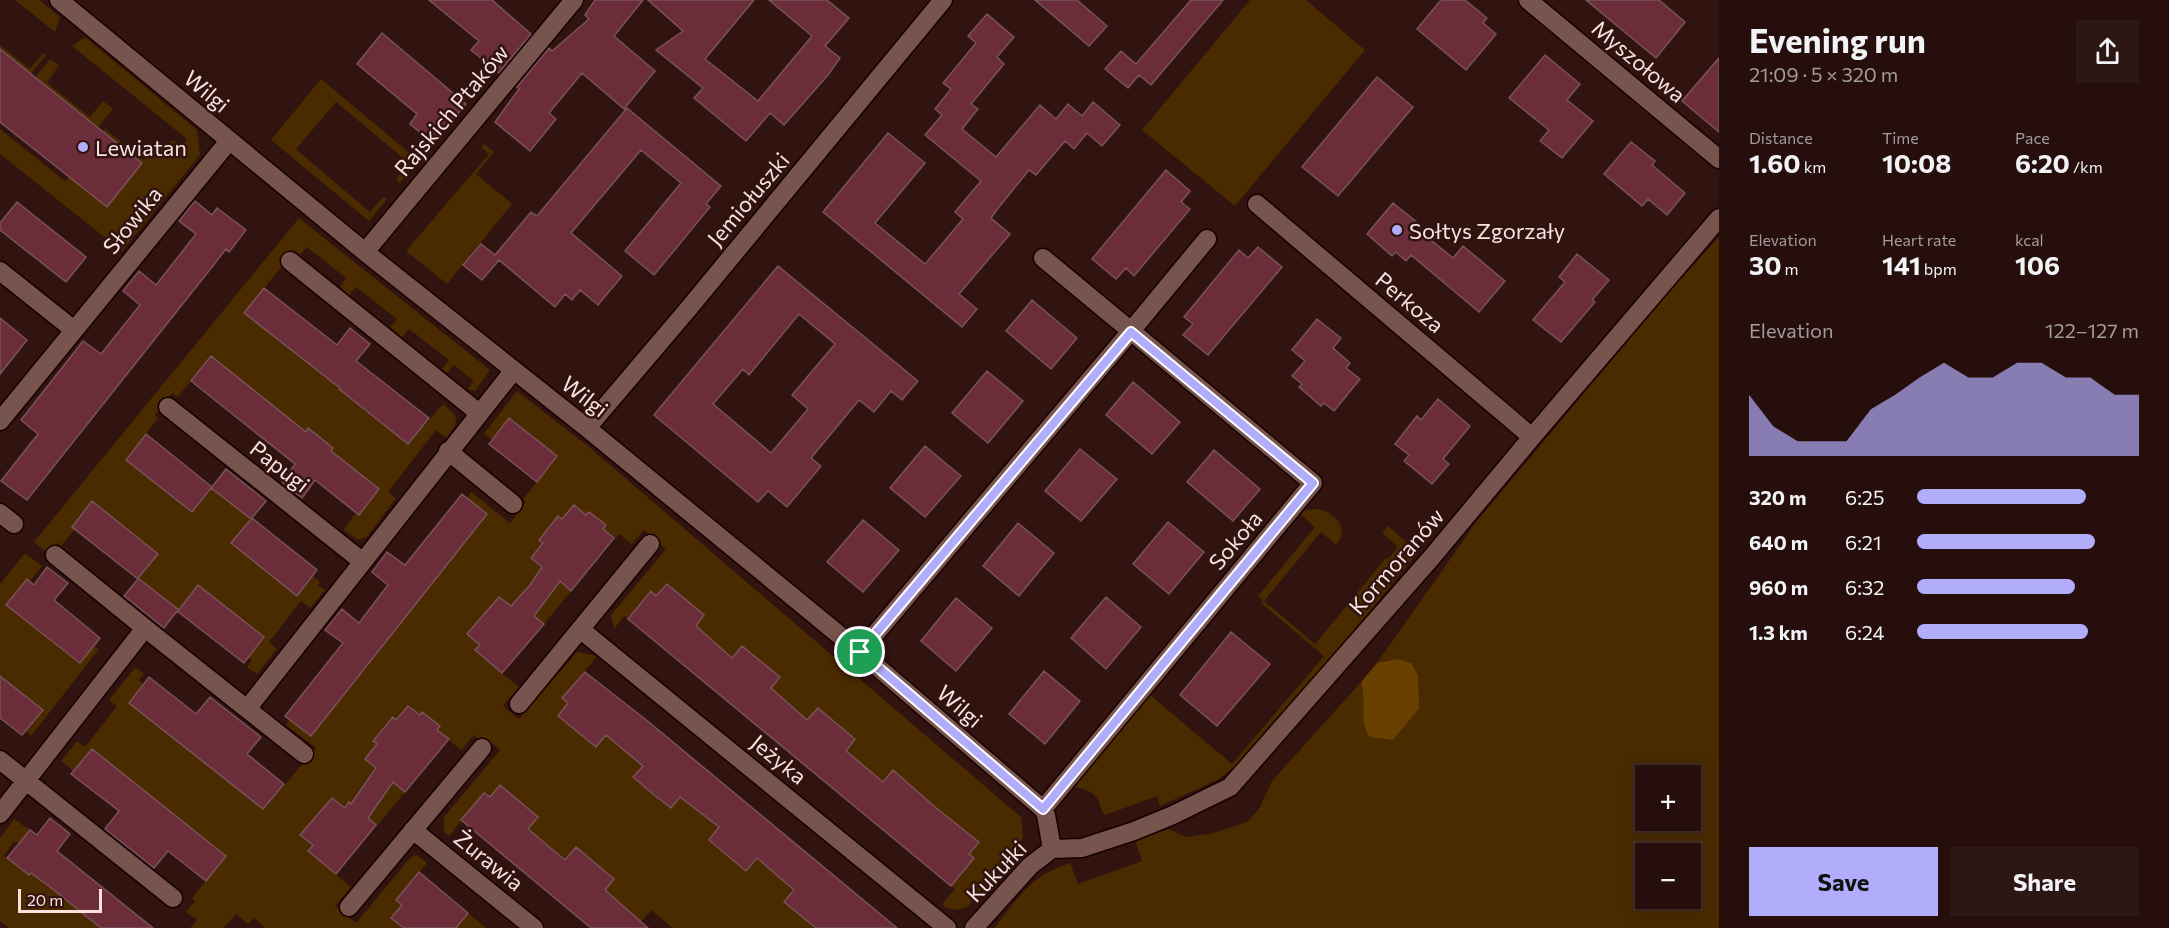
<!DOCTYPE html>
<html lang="en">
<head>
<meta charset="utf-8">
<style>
	:root { --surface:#250e0b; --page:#2d1714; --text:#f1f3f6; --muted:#a39c9d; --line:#422e2c; --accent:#b1adfa }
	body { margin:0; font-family:Commissioner,sans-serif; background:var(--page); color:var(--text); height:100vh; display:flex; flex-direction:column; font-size:22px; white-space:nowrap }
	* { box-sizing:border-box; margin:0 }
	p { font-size:20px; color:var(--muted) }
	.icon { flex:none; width:33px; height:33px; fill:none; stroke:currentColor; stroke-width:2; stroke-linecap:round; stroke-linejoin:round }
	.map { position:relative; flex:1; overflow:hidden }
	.panel { display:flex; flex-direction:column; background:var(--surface); width:450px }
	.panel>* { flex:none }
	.buttons { position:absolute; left:1635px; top:765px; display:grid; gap:12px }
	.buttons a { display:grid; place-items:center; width:66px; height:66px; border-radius:0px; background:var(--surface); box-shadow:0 3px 15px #0003,0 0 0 2px var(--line); font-size:30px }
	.scale { position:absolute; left:18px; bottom:15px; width:84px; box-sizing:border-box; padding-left:6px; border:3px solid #f9e3e0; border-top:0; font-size:16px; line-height:21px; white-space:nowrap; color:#f9e3e0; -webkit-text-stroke:4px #31130f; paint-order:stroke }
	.pin { position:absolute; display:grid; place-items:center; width:51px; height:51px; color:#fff; margin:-26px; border:3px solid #fff; border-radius:50%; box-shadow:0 2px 6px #0007 }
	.round { display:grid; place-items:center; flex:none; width:63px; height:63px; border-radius:0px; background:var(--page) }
	.head { display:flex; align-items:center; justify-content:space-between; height:102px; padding:0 30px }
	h1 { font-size:33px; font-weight:700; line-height:45px }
	.metrics { display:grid; grid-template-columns:repeat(3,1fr); gap:9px; height:102px; padding:6px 30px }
	.metrics div { display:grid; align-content:center }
	.metrics b { font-size:26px; font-weight:700 }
	.metrics small { font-size:16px; font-weight:400 }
	.metrics p { font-size:16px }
	.chart { height:168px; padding:12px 30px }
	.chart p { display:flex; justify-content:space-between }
	.chart svg { width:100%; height:108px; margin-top:6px; fill:var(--accent); opacity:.7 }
	.button { display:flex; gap:12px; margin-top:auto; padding:12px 30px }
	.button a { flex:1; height:69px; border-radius:0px; background:var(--accent); color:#111; font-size:24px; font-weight:700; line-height:69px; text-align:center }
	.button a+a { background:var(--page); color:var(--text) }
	ul { padding:0 30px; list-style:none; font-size:20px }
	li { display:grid; grid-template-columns:96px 72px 1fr; align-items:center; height:45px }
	li i { height:15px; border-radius:8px; background:var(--accent) }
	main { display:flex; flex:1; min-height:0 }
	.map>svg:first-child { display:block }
</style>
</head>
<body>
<main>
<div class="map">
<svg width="1719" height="928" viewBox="0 0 1719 928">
	<rect width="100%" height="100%" fill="#31130f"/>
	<path fill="#4a2b00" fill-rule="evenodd" d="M 15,0 L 39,0 L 60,17 L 55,32 Z
		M 1250,0 L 1306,0 L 1365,50 L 1235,206 L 1142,130 Z
		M 85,37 L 197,130 L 200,155 L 122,251 L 0,154 L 0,129 L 65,181 L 69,177 L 107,207 L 142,163 L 103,131 L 105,129 L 144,160 L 159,141 L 166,147 L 172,140 L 181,147 L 187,139 L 72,46 Z
		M 0,45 L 30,69 L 43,53 L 46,55 L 0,113 Z
		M 50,59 L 59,65 L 47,83 L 90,117 L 103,101 L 113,109 L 98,127 L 49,89 L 0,122 Z
		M 321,79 L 412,155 L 427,138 L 433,143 L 400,183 L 396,179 L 409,163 L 336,102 L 296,149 L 370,212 L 383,197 L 387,199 L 369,221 L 271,140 Z
		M 484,144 L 494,152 L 476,174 L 512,204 L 447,284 L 406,251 L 489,154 L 481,147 Z
		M 299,218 L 490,370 L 475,391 L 468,389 L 474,381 L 454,365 L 447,373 L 442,369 L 449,360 L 409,329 L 402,337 L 390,327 L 397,319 L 356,287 L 349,295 L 340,287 L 346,278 L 307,247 L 300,255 L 295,251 L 244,312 L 313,367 L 358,365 L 339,389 L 425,425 L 443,404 C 461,418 459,422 446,438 L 436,430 L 388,492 L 396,498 L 367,537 L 358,540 L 343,530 L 356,513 L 359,514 L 379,489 L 331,451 L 332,448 L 309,428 L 289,459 L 260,436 L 280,411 L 211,356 L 178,397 L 172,393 L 155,415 L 158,418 L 126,460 L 191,512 L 211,488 L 251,519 L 232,544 L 297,596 L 313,576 L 320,582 L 318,585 L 325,590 L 310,608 L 301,601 L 269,642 L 277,649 L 257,674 L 247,667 L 252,660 L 248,657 L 264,637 L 198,586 L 179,610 L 138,578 L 158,554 L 93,501 L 72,526 L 75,529 L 61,546 L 57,543 L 49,554 L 34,542 Z
		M 1719,237 L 1719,928 L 994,928 C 1019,897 1030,876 1070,863 L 1078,884 L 1142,861 L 1135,840 L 1169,829 L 1186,837 L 1214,833 L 1247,822 L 1259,809 L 1272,781 L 1361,682 L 1364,691 L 1363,711 L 1418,675 L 1411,663 L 1398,659 L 1377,663 L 1477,521 L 1668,293 ZM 1646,776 L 1690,776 L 1690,820 L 1646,820 ZM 1646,854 L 1690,854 L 1690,898 L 1646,898 Z
		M 517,391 L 589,447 L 1021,817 L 1023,838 L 967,907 C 957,910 950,912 942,904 L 955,889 L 951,886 L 974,858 L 969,854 L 979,841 L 959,825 L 956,829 L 910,790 L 912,786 L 893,771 L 883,782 L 854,805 L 827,784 L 850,757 L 845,752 L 855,739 L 818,708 L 807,720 L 801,715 L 778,743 L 752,722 L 775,695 L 770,690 L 780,677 L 743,646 L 732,658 L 726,653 L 703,681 L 677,660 L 700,632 L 694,627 L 704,615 L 667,584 L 656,596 L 650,591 L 628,619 L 624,616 L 614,629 L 611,615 L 666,549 L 644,530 L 632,544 L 619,534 L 614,539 L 603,529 L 606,525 L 589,512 L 586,515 L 574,505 L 562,519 L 539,540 L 543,543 L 531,558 L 571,591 L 544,624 L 516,601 L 511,607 L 499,597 L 467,634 L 480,645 L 475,651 L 519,687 L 503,706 L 519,719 L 577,652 L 597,656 L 563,698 L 568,703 L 558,716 L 606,735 L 643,765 L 633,778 L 671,808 L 681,796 L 719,827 L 709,840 L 746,871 L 757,859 L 763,863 L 785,836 L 794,890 L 784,902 L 819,928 L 673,928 L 651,910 L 641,922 L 560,855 L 536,882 L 510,862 L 533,834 L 528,829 L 538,817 L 501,786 L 490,797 L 484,793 L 449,836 L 444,832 L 444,817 L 500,750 L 487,739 L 483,743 L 474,735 L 461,750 L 408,706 L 396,720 L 392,718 L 373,741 L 377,744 L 365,759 L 376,768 L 391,785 L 393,782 L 405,792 L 377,826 L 349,803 L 345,808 L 301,835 L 313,845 L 308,851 L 351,887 L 335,906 L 356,923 L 411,857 L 416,855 L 427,863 L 396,900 L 402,905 L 392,918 L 404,928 L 265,928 L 254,918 L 248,924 L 236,914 L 224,928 L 190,928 L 197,920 L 186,912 L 195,901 L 192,898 L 226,855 L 191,828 L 172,852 L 165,807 L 92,749 L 74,771 L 61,761 L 77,741 L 85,747 L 117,706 L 109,700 L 134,669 L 137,668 L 144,674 L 139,680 L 143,684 L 129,703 L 264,809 L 316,748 L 286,725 L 290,719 L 311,736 L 390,637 L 369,621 L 390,596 L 409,612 L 487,514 L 467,498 L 471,492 L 510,523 L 526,502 L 523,499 L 557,457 L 509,419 L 492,440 L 484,434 Z
		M 1319,509 C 1335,513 1351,529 1336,545 L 1321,532 L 1264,601 L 1315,644 L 1386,558 L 1388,559 L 1398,547 L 1382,533 L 1388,526 L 1418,552 L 1328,662 L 1243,761 L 1217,780 L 1160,806 L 1157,796 L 1105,815 L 1102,812 C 1098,794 1091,790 1074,787 L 1150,695 L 1232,764 L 1324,656 L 1261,603 L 1263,600 L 1258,596 L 1315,527 L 1301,515 L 1305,510 Z
		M 25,553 L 42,566 L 30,581 L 27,579 L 7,604 L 99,649 L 31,736 L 26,731 L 42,709 L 0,676 L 0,584 Z
		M 14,819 L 30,830 L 19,843 L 13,842 L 4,856 L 28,875 L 31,873 L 49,887 L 69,863 L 75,907 L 101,928 L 9,928 L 0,921 L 0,838 Z
		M 468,913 L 486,928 L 456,928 Z"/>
	<path fill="#6a4000" d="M 1398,659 L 1411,663 L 1418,675 L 1419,708 L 1393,740 L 1370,737 C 1358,721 1367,700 1361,682 L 1377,663 Z"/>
	<path fill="#6c2d3b" stroke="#78535a" stroke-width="1.5" fill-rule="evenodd" d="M 429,0 L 492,0 L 531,34 L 499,73 L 471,50 L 479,41 Z
		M 595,0 L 643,0 L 614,36 L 655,71 L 624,109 L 582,73 L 549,113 L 556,119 L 530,151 L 495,122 L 519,89 L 517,87 L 549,48 L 552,51 L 589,19 L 585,15 Z
		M 648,0 L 754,0 L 705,59 L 758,101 L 812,36 L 769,0 L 827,0 L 849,18 L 825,46 L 840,58 L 828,75 L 784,125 L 770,113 L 746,141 L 694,98 L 703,88 L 656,50 L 683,31 Z
		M 1035,0 L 1077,0 L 1107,26 L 1089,46 Z
		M 1191,0 L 1223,0 L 1151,85 L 1139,75 L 1128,88 L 1105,69 L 1121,51 L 1136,64 Z
		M 1441,0 L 1465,0 L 1487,18 L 1483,23 L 1496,34 L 1466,70 L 1417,29 Z
		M 1586,0 L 1659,0 L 1685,22 L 1656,58 Z
		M 987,14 L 1014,37 L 997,57 L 1004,64 L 971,104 L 978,109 L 962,129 L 996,157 L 1040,105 L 1056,119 L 1068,104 L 1082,116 L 1093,102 L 1120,125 L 1102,146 L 1087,133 L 1074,149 L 1065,141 L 1036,175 L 1029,170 L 999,207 L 991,218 L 1010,234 L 959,294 L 977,309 L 962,327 L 823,212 L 888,133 L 925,163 L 875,223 L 925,264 L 963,219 L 955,212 L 981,181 L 925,135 L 942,115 L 935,109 L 951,89 L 943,83 L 976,43 L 968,36 Z
		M 382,33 L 466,104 L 433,143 L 410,124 L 417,114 L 357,64 Z
		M 0,49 L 142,163 L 107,207 L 0,122 Z
		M 1545,55 L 1580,84 L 1567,100 L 1593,121 L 1562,158 L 1540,141 L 1549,130 L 1509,98 Z
		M 1719,58 L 1719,132 L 1682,101 Z
		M 1377,77 L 1413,107 L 1338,196 L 1302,167 Z
		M 627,108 L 721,186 L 706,204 L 710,207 L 654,275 L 625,251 L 681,183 L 641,150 L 571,233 L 622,276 L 598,305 L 580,290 L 572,300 L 565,294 L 555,307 L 499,260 L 482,280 L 463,265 L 481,244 L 495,255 L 531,212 L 537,216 Z
		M 1631,142 L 1655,161 L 1652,165 L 1685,193 L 1667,215 L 1648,199 L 1642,206 L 1604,174 Z
		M 1166,170 L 1190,191 L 1181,202 L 1190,209 L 1134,276 L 1126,268 L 1116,279 L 1092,259 Z
		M 195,201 L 212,215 L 217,208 L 246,230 L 229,252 L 226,249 L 212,267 L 27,500 L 1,481 L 38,434 L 21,420 L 83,341 L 101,354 L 140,305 L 123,291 L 139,271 L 156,285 L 196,234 L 179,221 Z
		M 17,202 L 86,257 L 66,282 L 0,230 L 0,223 Z
		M 1393,203 L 1419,224 L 1416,228 L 1453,258 L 1463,246 L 1505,281 L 1479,312 L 1411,255 L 1406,261 L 1396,252 L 1392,256 L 1367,234 Z
		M 1258,247 L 1282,267 L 1208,355 L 1183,335 L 1193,324 L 1184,317 L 1239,250 L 1248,258 Z
		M 1577,254 L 1609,280 L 1592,300 L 1595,302 L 1561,342 L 1533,320 L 1565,282 L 1559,277 Z
		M 778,266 L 918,381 L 902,400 L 891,391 L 874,412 L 859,400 L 811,458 L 821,466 L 787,507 L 768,491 L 758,502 L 654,415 ZM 799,314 L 835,344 L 792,395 L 808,409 L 771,453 L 713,404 L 743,369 L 749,375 Z
		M 264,288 L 337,345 L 350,328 L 370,344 L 356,361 L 429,418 L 408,444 L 339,389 L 340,388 L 244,313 Z
		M 1032,300 L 1077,338 L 1051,369 L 1006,331 Z
		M 0,318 L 27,340 L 0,374 Z
		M 1317,319 L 1341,338 L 1333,348 L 1350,363 L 1346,368 L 1360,379 L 1334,411 L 1324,403 L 1321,406 L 1299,387 L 1302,384 L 1292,376 L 1305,361 L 1292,350 Z
		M 211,356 L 306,432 L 308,428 L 333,448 L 331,451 L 379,489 L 359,515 L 315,480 L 302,498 L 282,482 L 295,464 L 191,381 Z
		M 987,371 L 1023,401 L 988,443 L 952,413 Z
		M 1133,382 L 1180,422 L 1152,454 L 1106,415 Z
		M 1438,399 L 1470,426 L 1443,459 L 1449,464 L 1432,484 L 1404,461 L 1409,455 L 1395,444 L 1417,416 L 1421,420 Z
		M 509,418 L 557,456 L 537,482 L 489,444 Z
		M 146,434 L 212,487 L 226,469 L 266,501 L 251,519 L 211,488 L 192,512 L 126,460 Z
		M 925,446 L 961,476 L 925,517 L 890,488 Z
		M 1080,449 L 1117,479 L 1081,521 L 1045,491 Z
		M 1214,450 L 1260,489 L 1233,521 L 1187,482 Z
		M 462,494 L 487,514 L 311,736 L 285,716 L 343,643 L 325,630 L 342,609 L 359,623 L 388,585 L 372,572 L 387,552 L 405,565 Z
		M 92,501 L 158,554 L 138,578 L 179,610 L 198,585 L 264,637 L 244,663 L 177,611 L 164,628 L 124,596 L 138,579 L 72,527 Z
		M 574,505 L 586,515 L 589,512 L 606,525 L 603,529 L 614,538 L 571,591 L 560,581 L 534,616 L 544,624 L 502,673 L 475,650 L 480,645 L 467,634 L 499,597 L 511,606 L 530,585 L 542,567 L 531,558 L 543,543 L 539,540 L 558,516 L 562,519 Z
		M 252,518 L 317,570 L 297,596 L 231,543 Z
		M 863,520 L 899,550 L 863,592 L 827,562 Z
		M 1168,522 L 1204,552 L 1169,594 L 1133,564 Z
		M 1018,523 L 1054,553 L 1019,596 L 983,566 Z
		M 47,567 L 68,583 L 54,600 L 100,638 L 80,663 L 6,605 L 27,579 L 34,585 Z
		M 667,584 L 704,615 L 696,626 L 732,658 L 742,646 L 780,677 L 771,688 L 807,720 L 818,708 L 855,739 L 846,751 L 883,782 L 893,770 L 935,807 L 979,842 L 969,854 L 974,858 L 951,886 L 628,619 L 651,591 L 656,596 Z
		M 1106,597 L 1141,627 L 1106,669 L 1071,638 Z
		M 956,598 L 992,628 L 956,671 L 921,641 Z
		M 1231,632 L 1270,664 L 1217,726 L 1180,695 Z
		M 1044,671 L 1080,701 L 1045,744 L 1009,714 Z
		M 585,672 L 650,723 L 897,928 L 816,928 L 784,902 L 794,890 L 757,858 L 746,871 L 728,856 L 709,840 L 719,827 L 680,797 L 671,808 L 653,794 L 633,777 L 643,766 L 606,735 L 596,747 L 558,716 L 568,703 L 562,698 Z
		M 0,676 L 43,710 L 22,735 L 0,718 Z
		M 149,677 L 196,714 L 210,697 L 261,737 L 247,754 L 284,784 L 263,809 L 129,703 Z
		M 408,706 L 420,715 L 422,712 L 440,726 L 437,730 L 449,739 L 405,792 L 393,782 L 368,818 L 376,825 L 336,874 L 308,851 L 313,845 L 300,835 L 332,798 L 345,808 L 349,802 L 351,804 L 376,768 L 365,759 L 377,744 L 373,741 L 393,717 L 396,720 Z
		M 92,749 L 226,856 L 206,881 L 168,851 L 154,868 L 105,829 L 119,811 L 71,774 Z
		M 500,785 L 538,817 L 528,829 L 565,860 L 576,847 L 614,879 L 605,890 L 648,928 L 591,928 L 461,820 L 484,793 L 490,797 Z
		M 50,818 L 70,834 L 57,851 L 153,928 L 101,928 L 50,887 L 31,873 L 29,875 L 7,858 L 30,830 L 37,835 Z
		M 419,872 L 468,913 L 456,928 L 404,928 L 391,918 L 402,905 L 396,900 Z"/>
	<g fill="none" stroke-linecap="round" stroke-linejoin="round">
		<defs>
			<path id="minor" d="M 59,0 L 365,252 L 587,428 L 860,652 L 1043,809 L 1046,815 L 1052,849
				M 1528,0 L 1719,159
				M 1257,204 L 1532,437
				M 365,252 L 574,0
				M 1043,258 L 1131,331 L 1207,239
				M 290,261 L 479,413
				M 0,271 L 74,330
				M 168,407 L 363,562
				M 0,421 L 229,141
				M 587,428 L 689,308 L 943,0
				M 448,451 L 513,504
				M 0,513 L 14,524
				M 55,555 L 145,628
				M 580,629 L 947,928
				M 860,652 L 1131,331 L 1313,483 L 1043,809
				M 519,704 L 650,544
				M 247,709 L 304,754
				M 0,760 L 173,898
				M 0,814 L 145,628 L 247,709 L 514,370
				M 413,830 L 534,928
				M 1052,849 L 1082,848 L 1134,831 L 1173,815 L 1230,787 L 1432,557 L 1532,437 L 1719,218
				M 349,907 L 482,748
				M 974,928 L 1030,866 L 1052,849"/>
		</defs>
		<use href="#minor" stroke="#170100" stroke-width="21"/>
		<use href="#minor" stroke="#78544e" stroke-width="18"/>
	</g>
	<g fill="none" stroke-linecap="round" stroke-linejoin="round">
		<defs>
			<path id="route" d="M 1131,332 L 1313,483 L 1043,809 L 860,652 Z"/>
		</defs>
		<use href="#route" stroke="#fff" stroke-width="12"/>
		<use href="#route" stroke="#b1adfa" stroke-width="8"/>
	</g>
	<g fill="#b1adfa" stroke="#31130f" stroke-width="2">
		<circle cx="83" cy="147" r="6"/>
		<circle cx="1397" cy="230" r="6"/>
	</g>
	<g text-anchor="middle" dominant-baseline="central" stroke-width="5" stroke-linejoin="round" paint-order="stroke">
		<g font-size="22" fill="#f9e3e0" stroke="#31130f">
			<text transform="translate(1639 61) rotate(40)">Myszołowa</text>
			<text transform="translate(207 91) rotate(40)">Wilgi</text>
			<text transform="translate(451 110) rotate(-50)">Rajskich Ptaków</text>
			<text transform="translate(748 199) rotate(-50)">Jemiołuszki</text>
			<text transform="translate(132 220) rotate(-51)">Słowika</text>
			<text transform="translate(1410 302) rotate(40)">Perkoza</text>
			<text transform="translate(585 396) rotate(38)">Wilgi</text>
			<text transform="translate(280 466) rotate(38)">Papugi</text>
			<text transform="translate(1235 540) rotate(-50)">Sokoła</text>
			<text transform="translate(1396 561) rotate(-49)">Kormoranów</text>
			<text transform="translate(960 706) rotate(41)">Wilgi</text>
			<text transform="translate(779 759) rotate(39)">Jeżyka</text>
			<text transform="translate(489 860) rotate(39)">Żurawia</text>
			<text transform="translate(996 871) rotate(-46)">Kukułki</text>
		</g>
		<g font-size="22" fill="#f9e3e0" stroke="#31130f" text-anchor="start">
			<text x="95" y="147">Lewiatan</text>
			<text x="1409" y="230">Sołtys Zgorzały</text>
		</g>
	</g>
</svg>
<div class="buttons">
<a>+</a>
<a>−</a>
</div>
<div class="scale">20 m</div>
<div class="pin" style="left:860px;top:652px;background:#1e9e55"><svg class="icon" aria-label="arrive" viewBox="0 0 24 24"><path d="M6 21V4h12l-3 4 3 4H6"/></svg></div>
</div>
<section class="panel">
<div class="head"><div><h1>Evening run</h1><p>21:09 · 5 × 320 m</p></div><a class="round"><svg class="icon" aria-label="share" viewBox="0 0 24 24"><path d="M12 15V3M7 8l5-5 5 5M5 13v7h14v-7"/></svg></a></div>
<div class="metrics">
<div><p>Distance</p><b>1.60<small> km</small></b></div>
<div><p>Time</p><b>10:08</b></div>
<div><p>Pace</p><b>6:20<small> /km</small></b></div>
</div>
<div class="metrics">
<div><p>Elevation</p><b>30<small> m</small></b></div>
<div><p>Heart rate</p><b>141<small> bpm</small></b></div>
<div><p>kcal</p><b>106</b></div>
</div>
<div class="chart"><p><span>Elevation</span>122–127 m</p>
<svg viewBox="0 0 160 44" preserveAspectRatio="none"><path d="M0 44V19L10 32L20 38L30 38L40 38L50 25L60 19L70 12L80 6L90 12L100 12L110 6L120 6L130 12L140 12L150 19L160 19V44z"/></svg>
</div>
<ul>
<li><b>320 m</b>6:25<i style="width:76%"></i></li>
<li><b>640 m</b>6:21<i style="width:80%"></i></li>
<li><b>960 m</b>6:32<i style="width:71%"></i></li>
<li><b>1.3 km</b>6:24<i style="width:77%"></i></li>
</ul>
<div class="button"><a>Save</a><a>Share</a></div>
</section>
</main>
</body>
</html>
